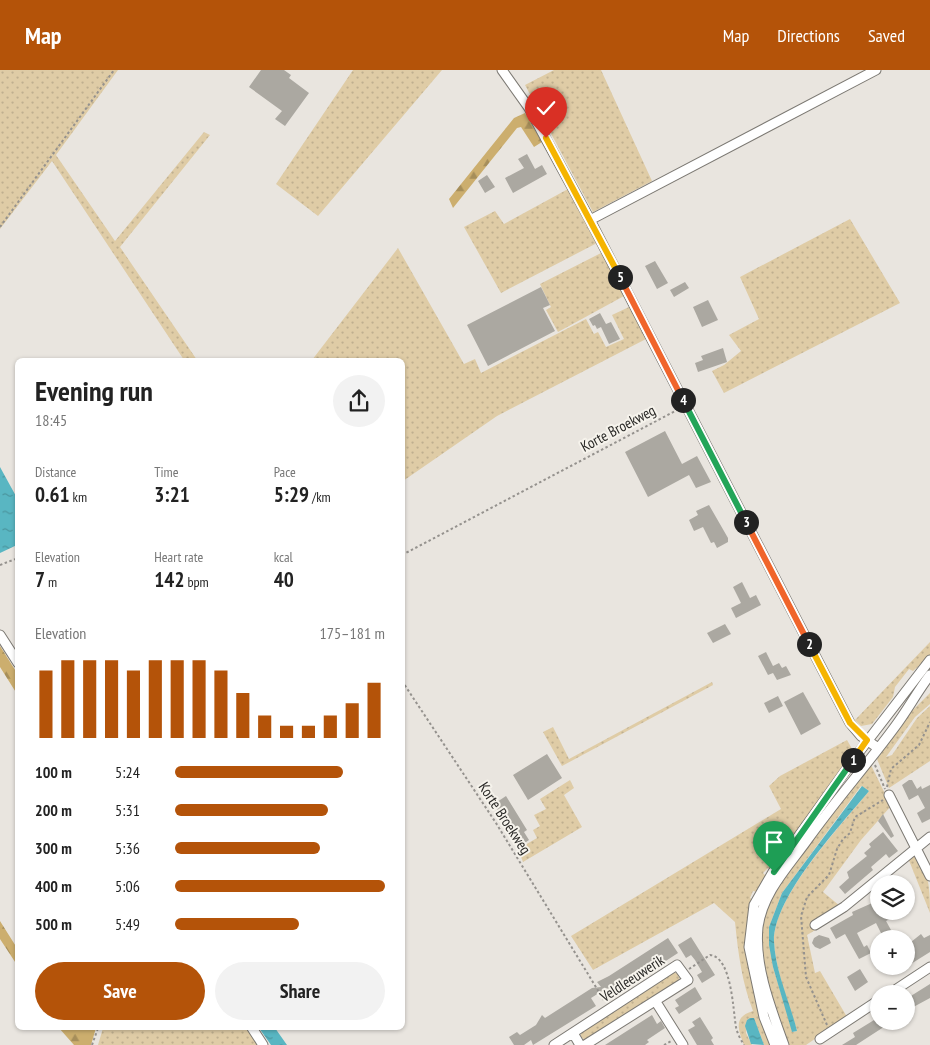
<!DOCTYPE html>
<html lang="en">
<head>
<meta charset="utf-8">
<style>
	:root { --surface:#fff; --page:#f2f2f2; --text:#222; --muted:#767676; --accent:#b45309 }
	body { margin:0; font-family:"PT Sans Narrow",sans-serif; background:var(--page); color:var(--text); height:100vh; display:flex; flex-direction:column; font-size:19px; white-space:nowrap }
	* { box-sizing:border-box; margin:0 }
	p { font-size:16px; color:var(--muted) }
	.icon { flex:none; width:28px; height:28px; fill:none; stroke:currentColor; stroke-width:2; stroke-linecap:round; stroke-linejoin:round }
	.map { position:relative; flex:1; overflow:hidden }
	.drawer { position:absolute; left:15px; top:288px; width:390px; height:672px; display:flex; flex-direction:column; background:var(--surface); border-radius:8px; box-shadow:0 1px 4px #0004 }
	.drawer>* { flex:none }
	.buttons { position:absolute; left:870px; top:805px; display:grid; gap:10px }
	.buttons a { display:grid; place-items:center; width:45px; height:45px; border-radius:50%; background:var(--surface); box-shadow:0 1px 4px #0004; font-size:25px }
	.pin { position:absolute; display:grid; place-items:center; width:42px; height:42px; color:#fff; margin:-51px -21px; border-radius:50% 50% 50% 0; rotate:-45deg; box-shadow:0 0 5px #0007 }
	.pin .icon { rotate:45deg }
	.km { position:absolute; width:25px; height:25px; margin:-12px; border-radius:50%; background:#222; color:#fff; font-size:14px; line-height:25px; text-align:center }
	.round { display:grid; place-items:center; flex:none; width:52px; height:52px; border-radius:26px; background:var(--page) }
	.overview { display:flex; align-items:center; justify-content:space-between; height:85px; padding:0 20px }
	h1 { font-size:28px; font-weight:700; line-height:38px }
	.metrics { display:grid; grid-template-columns:repeat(3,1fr); gap:8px; height:85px; padding:5px 20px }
	.metrics div { display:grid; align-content:center }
	.metrics b { font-size:21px; font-weight:700 }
	.metrics small { font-size:14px; font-weight:400 }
	.metrics p { font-size:14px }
	.chart { height:140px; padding:10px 20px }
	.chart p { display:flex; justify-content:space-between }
	.chart svg { width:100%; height:90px; margin-top:5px; stroke:var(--accent); stroke-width:6 }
	.cta { display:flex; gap:10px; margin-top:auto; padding:10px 20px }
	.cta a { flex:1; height:58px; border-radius:30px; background:var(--accent); color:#fff; font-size:20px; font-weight:700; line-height:58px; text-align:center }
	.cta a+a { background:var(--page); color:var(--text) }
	ul { padding:0 20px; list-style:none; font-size:16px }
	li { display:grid; grid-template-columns:80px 60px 1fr; align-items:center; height:38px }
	li i { height:12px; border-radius:6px; background:var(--accent) }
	header { display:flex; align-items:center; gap:30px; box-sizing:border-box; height:70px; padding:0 25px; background:var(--accent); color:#fff }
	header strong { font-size:24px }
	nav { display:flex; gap:28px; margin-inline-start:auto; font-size:18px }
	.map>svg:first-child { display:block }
</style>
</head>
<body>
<header>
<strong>Map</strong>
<nav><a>Map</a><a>Directions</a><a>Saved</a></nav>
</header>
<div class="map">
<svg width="930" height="975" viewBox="0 0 930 975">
	<defs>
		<pattern id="grass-dots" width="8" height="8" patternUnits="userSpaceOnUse" patternTransform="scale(1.25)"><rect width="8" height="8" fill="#dfcca6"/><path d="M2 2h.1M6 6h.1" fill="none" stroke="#bfaf8f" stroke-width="1.8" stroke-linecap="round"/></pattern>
		<pattern id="forest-firs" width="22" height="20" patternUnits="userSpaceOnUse" patternTransform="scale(1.25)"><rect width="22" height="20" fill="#ccae6e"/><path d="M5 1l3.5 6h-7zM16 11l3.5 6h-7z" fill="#a68e5a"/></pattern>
		<pattern id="water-ripples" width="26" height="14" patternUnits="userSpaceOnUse" patternTransform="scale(1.25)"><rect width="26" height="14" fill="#59b6c2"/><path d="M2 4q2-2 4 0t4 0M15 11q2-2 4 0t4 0" fill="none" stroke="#4a949d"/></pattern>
	</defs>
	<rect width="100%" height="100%" fill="#e9e5df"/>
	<path fill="url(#grass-dots)" fill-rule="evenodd" d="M 0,0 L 118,0 L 56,85 L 115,171 L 204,62 L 210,65 L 120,177 L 197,290 L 184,290 L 52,91 L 0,159 Z
		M 353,0 L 442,0 L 318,146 L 276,114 Z
		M 554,0 L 601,0 L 652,111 L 593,142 L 525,15 Z
		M 568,119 L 597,173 L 501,223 L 464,157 L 495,141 L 504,154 Z
		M 850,149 L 900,233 L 724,323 L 712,301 L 724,295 L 741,281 L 729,265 L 759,249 L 740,207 Z
		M 398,178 L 464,294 L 475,289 L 481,303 L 586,249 L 594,264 L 598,262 L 606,277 L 624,269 L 612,245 L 629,237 L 646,269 L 497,346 L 403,411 L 402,290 L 312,290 Z
		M 601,183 L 624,226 L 558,262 L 546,240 L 551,237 L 540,214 Z
		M 930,572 L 930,586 L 913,601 L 909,599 L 895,617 L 893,627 L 872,654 L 861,656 L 855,650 Z
		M 712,612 L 713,615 L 562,696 L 543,662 L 553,657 L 569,689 Z
		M 930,623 L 930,634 L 915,647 L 886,687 L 892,685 L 917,648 L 930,636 L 930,691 L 889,718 L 877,689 L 908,645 Z
		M 847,670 L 855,684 L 772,800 L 768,798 L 763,803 L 766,806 L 757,822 L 753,821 L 750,828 L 754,830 L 750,843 L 773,975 L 764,975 L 754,949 L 747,950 L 746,963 L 752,975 L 744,975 C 738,959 733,947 753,941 C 742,913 738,882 735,852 L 714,833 L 593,900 L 571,866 L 781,739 L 769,716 L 780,706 Z
		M 870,693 L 891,736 L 861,770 L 823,822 L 840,836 L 816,857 L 817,859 L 807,865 L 815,903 L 820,901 L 847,947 L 806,975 L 787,975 L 774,937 L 761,884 L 760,859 L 773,821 ZM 861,716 L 869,721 C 840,757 774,826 774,871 C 775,899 789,934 797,961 L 793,962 L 773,897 L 769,857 L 782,823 Z
		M 570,710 L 574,718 L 564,725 L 582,757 L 523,792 L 518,779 L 537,768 L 533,760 L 540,756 L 534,745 L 546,739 L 540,729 Z
		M 914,786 C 930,795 930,825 930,843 L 908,788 Z
		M 673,902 L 678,904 L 680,911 L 585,970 L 581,967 L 581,961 Z
		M 103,958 L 246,958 L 258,975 L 98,975 Z"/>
	<path fill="url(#forest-firs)" d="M 525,43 L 542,72 L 534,77 L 521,57 L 517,58 L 453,138 L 449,129 L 514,48 Z
		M 0,576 L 17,603 L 17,624 L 0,597 Z
		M 0,851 L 17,878 L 17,895 L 0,869 Z
		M 59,958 L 96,958 L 91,975 L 74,975 Z"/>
	<path fill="url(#water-ripples)" d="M 0,397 L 17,428 L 17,475 L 0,483 Z
		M 862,716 L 869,721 C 840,756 774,826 774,871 C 775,901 790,932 797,961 L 792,962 L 773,897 L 769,875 L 769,857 L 782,823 Z
		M 750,948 L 754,948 L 764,975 L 751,974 L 745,956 L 747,950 Z
		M 259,958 L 275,958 L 287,975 L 271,975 Z"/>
	<path fill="#aba8a1" d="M 261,0 L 284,0 L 291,5 L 289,8 L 309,23 L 285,56 L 275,49 L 282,41 L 249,17 Z
		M 527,84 L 535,99 L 542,95 L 547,104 L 513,123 L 505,108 L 524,98 L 518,89 Z
		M 487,105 L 495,117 L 485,123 L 478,111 Z
		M 655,191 L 668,213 L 657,219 L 645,196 Z
		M 685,212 L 689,218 L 674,227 L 670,220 Z
		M 541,217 L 550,235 L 543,238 L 555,261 L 488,296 L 467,255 Z
		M 708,230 L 718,250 L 702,257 L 693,237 Z
		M 600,243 L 606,254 L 611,252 L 620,269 L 609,274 L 601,257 L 597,259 L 595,255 L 593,256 L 589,249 Z
		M 723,278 L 727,292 L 698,302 L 695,293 L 703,290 L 701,286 Z
		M 665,361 L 682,394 L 697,386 L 711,412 L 696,418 L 689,405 L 648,427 L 625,382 Z
		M 709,435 L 728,468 L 728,472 L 717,478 L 714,472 L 711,473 L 703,457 L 694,461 L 689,450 L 698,445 L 696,441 Z
		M 742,512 L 750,528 L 756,525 L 761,535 L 736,548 L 731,538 L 741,533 L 733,517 Z
		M 725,554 L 731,564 L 713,573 L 707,563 Z
		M 766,582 L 773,596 L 779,593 L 782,598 L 786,596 L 791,605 L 777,610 L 773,603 L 768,605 L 758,586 Z
		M 803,622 L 821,654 L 801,665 L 784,632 Z
		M 778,626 L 783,636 L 769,643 L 764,633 Z
		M 547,684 L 562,708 L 528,730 L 513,705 Z
		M 909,710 L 912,710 L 917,719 L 921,716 L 922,719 L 930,715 L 930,749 L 922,753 L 917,743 L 925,738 L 918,725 L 909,730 L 902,715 Z
		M 506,726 L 527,760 L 524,762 L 529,770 L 520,776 L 494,734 Z
		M 883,744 L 894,766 L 891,768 L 878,751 Z
		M 883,762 L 898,781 L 889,788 L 886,784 L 871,797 L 873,800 L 845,824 L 839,817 L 849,808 L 847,802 L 867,786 L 864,783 L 871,777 L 869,774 Z
		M 879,830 L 879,841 L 905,841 L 886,851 L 891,860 L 882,865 L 876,853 L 857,863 L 864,877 L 867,875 L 871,883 L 859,889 L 845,864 L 836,869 L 830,858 L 853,845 L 852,842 Z
		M 921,864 L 924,868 L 930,865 L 930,882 L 906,897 L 906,883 L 914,878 L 911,872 Z
		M 819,865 L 829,868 L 831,873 L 820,879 L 815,877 L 812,873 L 814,868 Z
		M 691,867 L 715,905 L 702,913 L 697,905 L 702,902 L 695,890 L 691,885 L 686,888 L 678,875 Z
		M 668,868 L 678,883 L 612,926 L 607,918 L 591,928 L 596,936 L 533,975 L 531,970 L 524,975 L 514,975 L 509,967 L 517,962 L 520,965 L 536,955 L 542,945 L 545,948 L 592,918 L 601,917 L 597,912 L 609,906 Z
		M 860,899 L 868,912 L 855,921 L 847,907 Z
		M 930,914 L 930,928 L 906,941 L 906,929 Z
		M 695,917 L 702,929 L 679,944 L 675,938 L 679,936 L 675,930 Z
		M 652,945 L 657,954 L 661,951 L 665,958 L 647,970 L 649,972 L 645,975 L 605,975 Z
		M 700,947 L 713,968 L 711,970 L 714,975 L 697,975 L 688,960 L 695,956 L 692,952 Z
		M 879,947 L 879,951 L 893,951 L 856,975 L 842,975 L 855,967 L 853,963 Z"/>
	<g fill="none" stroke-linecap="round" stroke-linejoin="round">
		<defs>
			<path id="minor" d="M 502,0 L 529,38 L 590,150 L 850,653 L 861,666 L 878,678
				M 590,150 L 876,0
				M 0,565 L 18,593
				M 889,725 L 930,806
				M 815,855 L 844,837 L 930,767
				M 889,924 L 930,897
				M 656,932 L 683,975
				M 252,958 L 263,975
				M 573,963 L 580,975
				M 820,969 L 879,930
				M 554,975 L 677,895 L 688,910 L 585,975
				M 775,975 L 764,947 L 749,877 L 754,835 L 773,802 L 859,682 L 930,590
				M 784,975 C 771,939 754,896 758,857 C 763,822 788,797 808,769 C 835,731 866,696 894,658 C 907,641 917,622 930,605"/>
		</defs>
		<use href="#minor" stroke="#7c7973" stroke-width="11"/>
		<path stroke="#95928e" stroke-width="2" stroke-dasharray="2.5 2.5" stroke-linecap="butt" d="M 0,157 L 114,0
			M 402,485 L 679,339
			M 0,495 L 18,488
			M 402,611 L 496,753 L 605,932
			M 875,695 L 885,719
			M 887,717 L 891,699 L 919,675 L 930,652
			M 689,899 L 710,885 C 732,887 733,941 736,957 C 737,963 741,970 744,975
			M 827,955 L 806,907 L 801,846 L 807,827 L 829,805 L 837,779 L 843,769 L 850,763 L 855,747 L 883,730
			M 92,975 L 98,958
			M 664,975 L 671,971"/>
		<use href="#minor" stroke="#fff" stroke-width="9"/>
	</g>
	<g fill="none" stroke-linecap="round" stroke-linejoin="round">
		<defs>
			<path id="split-1" d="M 774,802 L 853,690"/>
			<path id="split-2" d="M 809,574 L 850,653 L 867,670 L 853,690"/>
			<path id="split-3" d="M 746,452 L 809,574"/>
			<path id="split-4" d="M 683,330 L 746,452"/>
			<path id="split-5" d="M 620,207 L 683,330"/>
			<path id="split-6" d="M 546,68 L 620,207"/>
		</defs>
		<use href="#split-1" stroke="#fff" stroke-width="10"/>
		<use href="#split-2" stroke="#fff" stroke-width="10"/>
		<use href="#split-3" stroke="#fff" stroke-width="10"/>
		<use href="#split-4" stroke="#fff" stroke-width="10"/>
		<use href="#split-5" stroke="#fff" stroke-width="10"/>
		<use href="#split-6" stroke="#fff" stroke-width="10"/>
		<use href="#split-1" stroke="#22a559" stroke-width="6"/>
		<use href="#split-2" stroke="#f5b400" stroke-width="6"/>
		<use href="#split-3" stroke="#f0652b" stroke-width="6"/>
		<use href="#split-4" stroke="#22a559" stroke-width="6"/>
		<use href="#split-5" stroke="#f0652b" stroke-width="6"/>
		<use href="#split-6" stroke="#f5b400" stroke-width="6"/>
	</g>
	<g text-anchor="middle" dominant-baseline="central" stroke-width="4" stroke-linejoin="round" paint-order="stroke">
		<g font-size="15" fill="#292826" stroke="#f6f3ec">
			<text transform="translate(618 358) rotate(-28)">Korte Broekweg</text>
			<text transform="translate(505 748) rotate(57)">Korte Broekweg</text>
			<text transform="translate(632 908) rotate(-33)">Veldleeuwerik</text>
		</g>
	</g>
</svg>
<div class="buttons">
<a><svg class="icon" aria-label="layers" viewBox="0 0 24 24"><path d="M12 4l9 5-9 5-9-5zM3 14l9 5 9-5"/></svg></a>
<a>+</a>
<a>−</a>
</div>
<div class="pin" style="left:774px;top:802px;background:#1e9e55"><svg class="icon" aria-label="arrive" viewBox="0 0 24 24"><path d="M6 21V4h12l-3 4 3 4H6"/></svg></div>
<div class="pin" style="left:546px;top:68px;background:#d93025"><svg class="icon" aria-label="check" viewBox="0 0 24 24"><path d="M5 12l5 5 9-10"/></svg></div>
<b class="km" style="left:853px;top:690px">1</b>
<b class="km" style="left:809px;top:574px">2</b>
<b class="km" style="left:746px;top:452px">3</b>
<b class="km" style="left:683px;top:330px">4</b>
<b class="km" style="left:620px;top:207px">5</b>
<section class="drawer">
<div class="overview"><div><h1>Evening run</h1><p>18:45</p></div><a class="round"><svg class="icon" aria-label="share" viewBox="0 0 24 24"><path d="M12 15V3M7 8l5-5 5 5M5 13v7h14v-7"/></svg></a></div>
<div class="metrics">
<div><p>Distance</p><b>0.61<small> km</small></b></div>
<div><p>Time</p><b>3:21</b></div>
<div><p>Pace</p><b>5:29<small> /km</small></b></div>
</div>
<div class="metrics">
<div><p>Elevation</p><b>7<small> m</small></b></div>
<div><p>Heart rate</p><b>142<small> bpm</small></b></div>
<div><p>kcal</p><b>40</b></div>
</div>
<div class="chart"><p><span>Elevation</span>175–181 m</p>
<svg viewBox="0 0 160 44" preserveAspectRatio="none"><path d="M5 44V11M15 44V6M25 44V6M35 44V6M45 44V11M55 44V6M65 44V6M75 44V6M85 44V11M95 44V22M105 44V33M115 44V38M125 44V38M135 44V33M145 44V27M155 44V17"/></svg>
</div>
<ul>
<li><b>100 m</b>5:24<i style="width:80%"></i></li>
<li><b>200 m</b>5:31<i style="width:73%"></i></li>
<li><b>300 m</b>5:36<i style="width:69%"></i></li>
<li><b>400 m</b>5:06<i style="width:100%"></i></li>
<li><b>500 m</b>5:49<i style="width:59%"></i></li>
</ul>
<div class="cta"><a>Save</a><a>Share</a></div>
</section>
</div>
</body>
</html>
